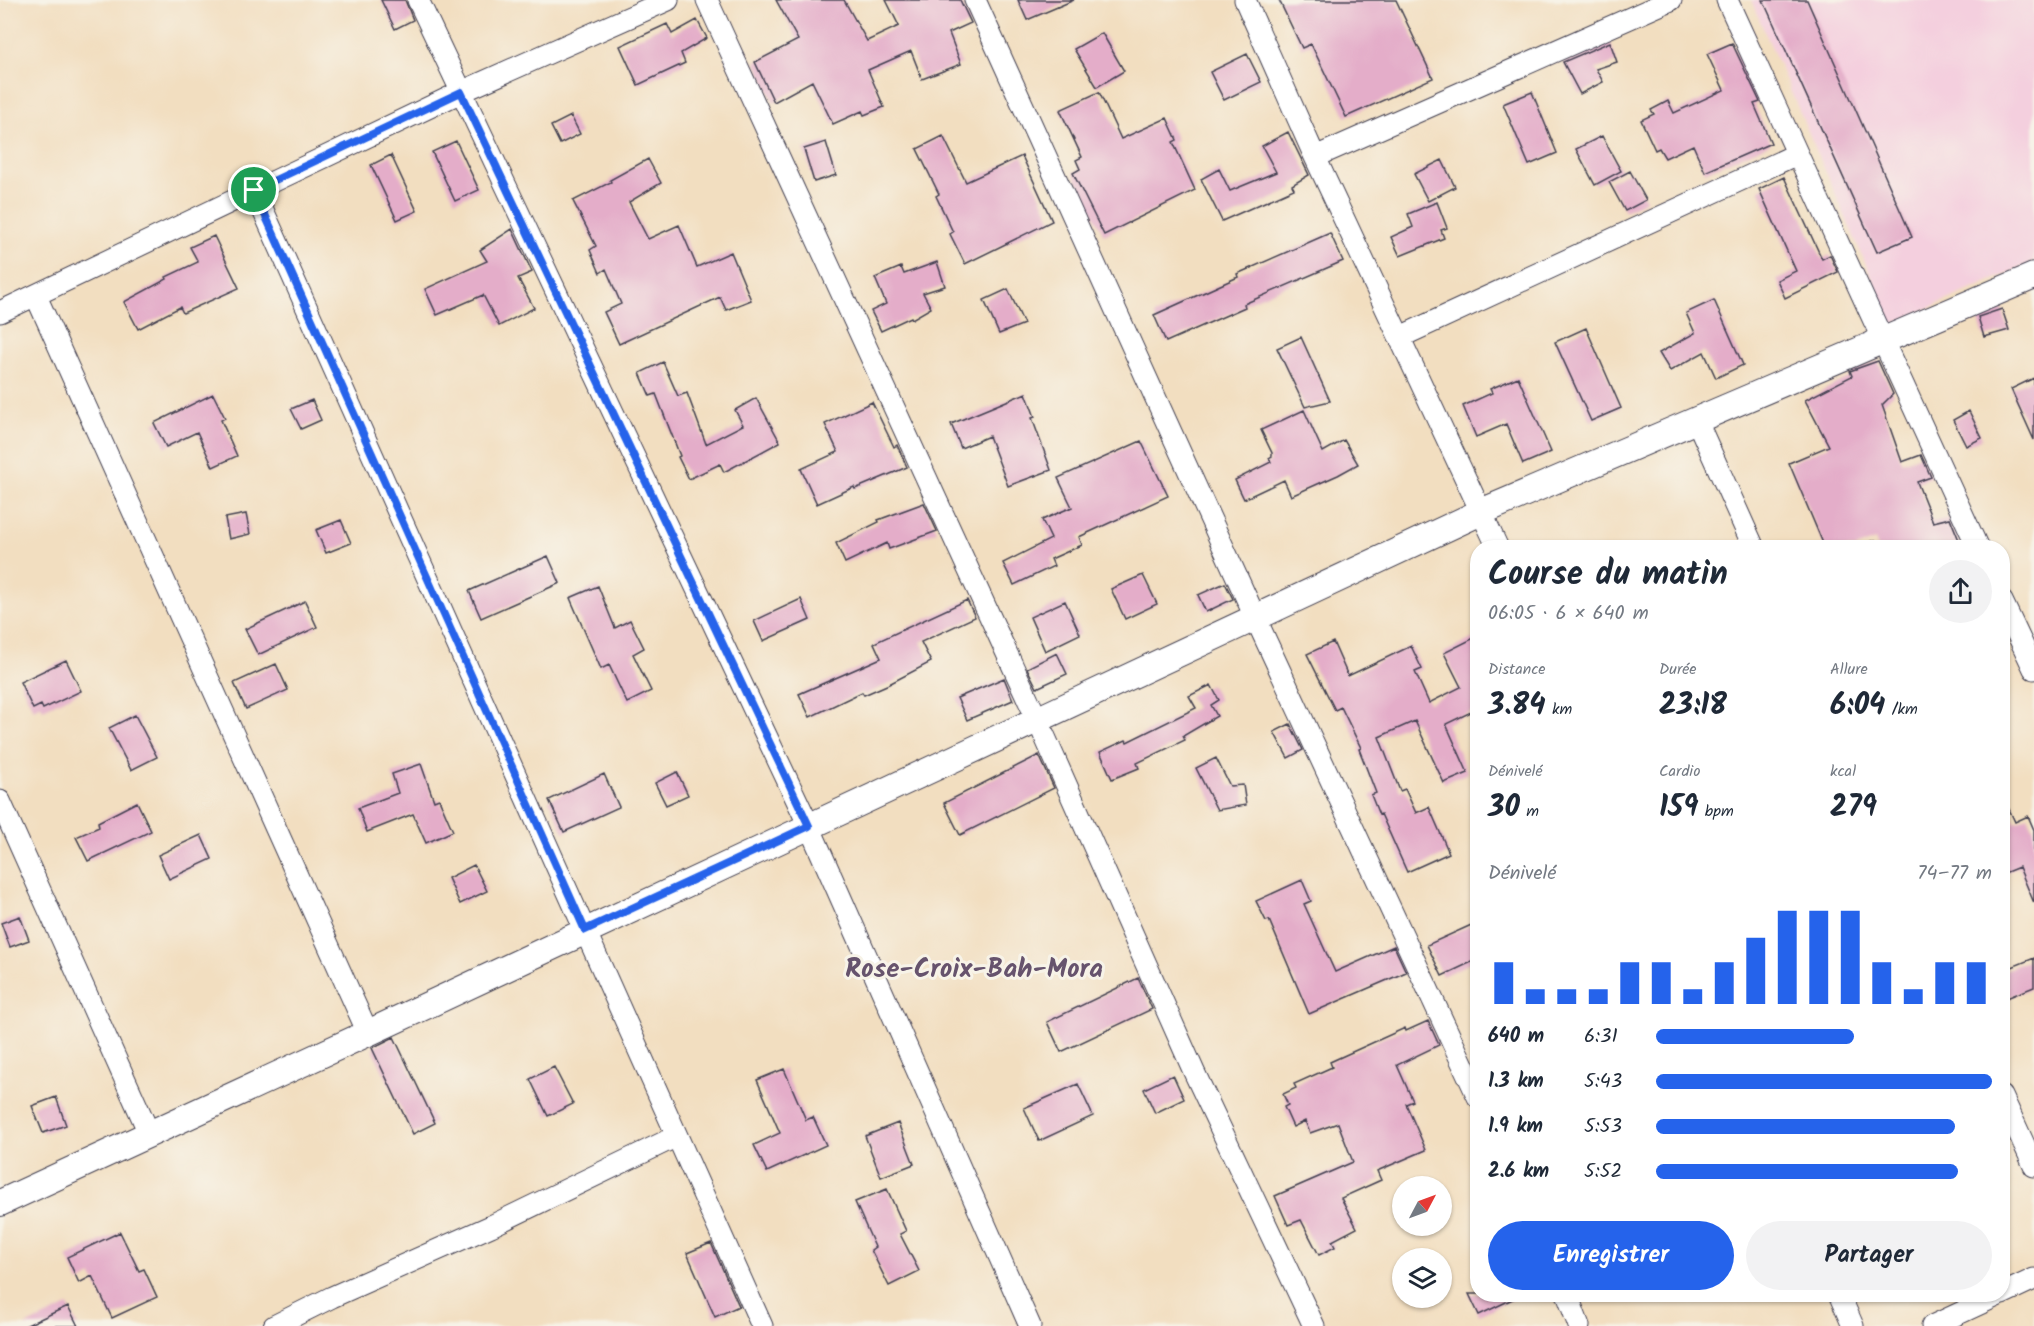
<!DOCTYPE html>
<html lang="fr">
<head>
<meta charset="utf-8">
<style>
	:root { --surface:#fff; --page:#f2f2f3; --text:#1f2937; --muted:#747a83; --accent:#2563eb }
	body { margin:0; font-family:Kalam,sans-serif; background:var(--page); color:var(--text); height:100vh; display:flex; flex-direction:column; font-size:22px; white-space:nowrap }
	* { box-sizing:border-box; margin:0 }
	p { font-size:20px; color:var(--muted) }
	.icon { flex:none; width:33px; height:33px; fill:none; stroke:currentColor; stroke-width:2; stroke-linecap:round; stroke-linejoin:round }
	.map { position:relative; flex:1; overflow:hidden }
	.drawer { position:absolute; left:1470px; top:540px; width:540px; height:762px; display:flex; flex-direction:column; background:var(--surface); border-radius:24px; box-shadow:0 2px 4px #0004 }
	.drawer>* { flex:none }
	.needle { width:39px; rotate:49deg }
	.controls { position:absolute; left:1392px; top:1176px; display:grid; gap:12px }
	.controls a { display:grid; place-items:center; width:60px; height:60px; border-radius:50%; background:var(--surface); box-shadow:0 2px 4px #0004; font-size:30px }
	.pin { position:absolute; display:grid; place-items:center; width:51px; height:51px; color:#fff; margin:-26px; border:3px solid #fff; border-radius:50%; box-shadow:0 2px 6px #0007 }
	.round { display:grid; place-items:center; flex:none; width:63px; height:63px; border-radius:32px; background:var(--page) }
	.summary { display:flex; align-items:center; justify-content:space-between; height:102px; padding:0 18px }
	h1 { font-size:33px; font-weight:700; line-height:45px }
	.stats { display:grid; grid-template-columns:repeat(3,1fr); gap:9px; height:102px; padding:6px 18px }
	.stats div { display:grid; align-content:center }
	.stats b { font-size:30px; font-weight:700 }
	.stats small { font-size:16px; font-weight:400 }
	.stats p { font-size:16px }
	.chart { height:168px; padding:12px 18px }
	.chart p { display:flex; justify-content:space-between }
	.chart svg { width:100%; height:108px; margin-top:6px; stroke:var(--accent); stroke-width:6 }
	.button { display:flex; gap:12px; margin-top:auto; padding:12px 18px }
	.button a { flex:1; height:69px; border-radius:36px; background:var(--accent); color:#fff; font-size:24px; font-weight:700; line-height:69px; text-align:center }
	.button a+a { background:var(--page); color:var(--text) }
	ul { padding:0 18px; list-style:none; font-size:20px }
	li { display:grid; grid-template-columns:96px 72px 1fr; align-items:center; height:45px }
	li i { height:15px; border-radius:8px; background:var(--accent) }
	.map>svg:first-child { display:block }
</style>
</head>
<body>
<div class="map">
<svg width="2034" height="1326" viewBox="0 0 2034 1326">
	<rect width="100%" height="100%" fill="#f7f3e8"/>
	<filter id="ink" filterUnits="userSpaceOnUse"><feTurbulence type="fractalNoise" baseFrequency=".0167" numOctaves="2"/><feDisplacementMap in="SourceGraphic" scale="12" xChannelSelector="R" yChannelSelector="G"/><feConvolveMatrix kernelMatrix="1 2 1 2 8 2 1 2 1" color-interpolation-filters="sRGB"/></filter>
	<filter id="wash" filterUnits="userSpaceOnUse"><feTurbulence type="fractalNoise" baseFrequency=".008" numOctaves="4" result="noise"/><feDisplacementMap in="SourceGraphic" scale="24" xChannelSelector="R" yChannelSelector="G"/><feGaussianBlur stdDeviation="1.35" result="paint"/><feColorMatrix in="noise" values="0 0 0 0 0 0 0 0 0 0 0 0 0 0 0 0 0 1.4 0 .05"/><feComposite in="paint" operator="in"/></filter>
	<g filter="url(#wash)">
		<rect width="100%" height="100%" fill="#f2dec0"/>
		<path fill="#f4cfde" d="M 1751,0 L 2034,0 L 2034,262 L 1892,324 Z"/>
		<g id="blocks">
			<path fill="#e4adc9" d="M 381,0 L 405,0 L 413,20 L 395,29 Z
				M 776,0 L 844,0 L 867,41 L 899,26 L 886,0 L 960,0 L 971,23 L 949,33 L 961,64 L 922,79 L 911,51 L 868,70 L 884,107 L 864,115 L 862,111 L 833,124 L 812,81 L 774,102 L 755,62 L 798,40 Z
				M 1018,0 L 1074,0 L 1027,20 Z
				M 1279,0 L 1396,0 L 1433,78 L 1346,117 L 1311,44 L 1302,48 Z
				M 1763,0 L 1807,0 L 1912,237 L 1877,252 Z
				M 697,20 L 707,38 L 681,53 L 685,63 L 638,85 L 620,46 L 667,24 L 672,34 Z
				M 1102,33 L 1124,71 L 1097,87 L 1074,49 Z
				M 1610,42 L 1617,62 L 1596,69 L 1603,82 L 1580,94 L 1563,62 Z
				M 1732,43 L 1760,102 L 1754,104 L 1771,143 L 1705,172 L 1693,145 L 1665,158 L 1659,148 L 1655,150 L 1641,120 L 1654,114 L 1651,110 L 1668,101 L 1674,113 L 1724,90 L 1707,54 Z
				M 1247,54 L 1261,82 L 1224,100 L 1210,72 Z
				M 1099,92 L 1121,139 L 1167,118 L 1177,140 L 1173,142 L 1195,190 L 1104,235 L 1073,173 L 1080,169 L 1076,160 L 1082,157 L 1060,110 Z
				M 1532,92 L 1557,153 L 1529,165 L 1503,104 Z
				M 571,116 L 580,134 L 560,144 L 551,126 Z
				M 1288,132 L 1309,175 L 1292,185 L 1294,189 L 1222,221 L 1201,179 L 1219,169 L 1230,191 L 1276,172 L 1262,146 Z
				M 943,136 L 966,182 L 1022,156 L 1052,221 L 965,264 L 950,234 L 953,232 L 936,196 L 939,194 L 917,149 Z
				M 1602,136 L 1621,171 L 1595,185 L 1576,149 Z
				M 456,141 L 479,190 L 455,201 L 432,152 Z
				M 826,142 L 836,175 L 814,182 L 804,149 Z
				M 391,155 L 417,211 L 397,220 L 371,165 Z
				M 648,159 L 661,183 L 629,202 L 648,239 L 679,225 L 697,267 L 731,252 L 751,300 L 726,310 L 720,297 L 619,344 L 604,312 L 621,304 L 606,269 L 600,273 L 590,250 L 596,246 L 573,201 L 611,182 L 610,180 Z
				M 1442,160 L 1455,187 L 1428,201 L 1414,174 Z
				M 1630,171 L 1646,200 L 1625,211 L 1609,182 Z
				M 1784,177 L 1822,259 L 1830,255 L 1838,272 L 1785,298 L 1777,280 L 1796,271 L 1759,189 Z
				M 1437,202 L 1447,228 L 1441,230 L 1444,238 L 1400,256 L 1391,237 L 1413,227 L 1408,214 Z
				M 512,229 L 532,272 L 518,278 L 534,308 L 499,326 L 483,295 L 437,315 L 425,289 L 487,261 L 480,250 Z
				M 1330,233 L 1343,261 L 1244,304 L 1245,307 L 1166,342 L 1154,315 L 1238,277 L 1237,274 Z
				M 214,236 L 239,288 L 183,313 L 180,307 L 138,329 L 124,302 L 167,279 L 166,277 L 198,262 L 190,247 Z
				M 937,262 L 945,286 L 923,293 L 931,308 L 912,319 L 911,317 L 881,331 L 871,311 L 886,304 L 875,278 L 901,267 L 904,274 Z
				M 1008,289 L 1024,324 L 999,334 L 984,300 Z
				M 1714,300 L 1743,365 L 1716,378 L 1704,352 L 1670,371 L 1659,353 L 1695,333 L 1686,313 Z
				M 2002,309 L 2009,330 L 1984,337 L 1978,317 Z
				M 1586,328 L 1621,408 L 1591,421 L 1555,342 Z
				M 1301,337 L 1330,401 L 1305,407 L 1277,348 Z
				M 1878,361 L 1893,394 L 1882,405 L 1902,462 L 1921,455 L 1931,477 L 1917,482 L 1933,522 L 1950,518 L 1961,545 L 1951,548 L 1878,548 L 1875,540 L 1856,548 L 1825,548 L 1789,463 L 1829,446 L 1805,400 L 1852,376 L 1850,371 Z
				M 663,362 L 678,396 L 687,393 L 706,444 L 743,425 L 735,410 L 756,398 L 780,442 L 724,472 L 720,464 L 689,479 L 678,457 L 680,456 L 656,394 L 650,396 L 640,373 Z
				M 1518,377 L 1551,452 L 1523,464 L 1506,424 L 1476,437 L 1463,406 L 1492,393 L 1490,389 Z
				M 2034,378 L 2034,440 L 2011,389 Z
				M 1026,393 L 1035,417 L 1032,418 L 1051,470 L 1008,486 L 989,436 L 961,448 L 951,424 Z
				M 213,394 L 225,418 L 221,420 L 237,456 L 213,467 L 197,432 L 166,447 L 154,423 Z
				M 312,400 L 321,420 L 301,429 L 291,409 Z
				M 872,402 L 894,447 L 897,445 L 907,467 L 855,489 L 854,487 L 817,504 L 801,469 L 838,452 L 825,424 Z
				M 1304,410 L 1323,452 L 1344,440 L 1358,464 L 1338,475 L 1291,496 L 1284,480 L 1244,499 L 1235,480 L 1271,462 L 1269,458 L 1272,456 L 1272,453 L 1261,430 Z
				M 1969,411 L 1982,438 L 1966,446 L 1953,420 Z
				M 1141,441 L 1168,496 L 1079,537 L 1082,545 L 1051,559 L 1054,566 L 1014,585 L 1003,563 L 1051,539 L 1042,520 L 1072,507 L 1058,478 Z
				M 924,503 L 937,531 L 889,549 L 887,543 L 845,563 L 836,543 L 879,522 L 878,520 Z
				M 246,514 L 250,534 L 229,539 L 225,518 Z
				M 341,520 L 351,543 L 326,553 L 316,530 Z
				M 548,556 L 560,583 L 481,618 L 469,591 Z
				M 1143,575 L 1157,604 L 1125,619 L 1111,589 Z
				M 1225,583 L 1233,599 L 1206,612 L 1198,595 Z
				M 598,586 L 615,628 L 630,620 L 644,648 L 633,654 L 651,691 L 627,703 L 609,665 L 601,669 L 570,598 Z
				M 801,599 L 810,620 L 763,641 L 754,621 Z
				M 967,600 L 975,617 L 921,642 L 931,662 L 889,684 L 864,695 L 862,692 L 810,717 L 799,694 L 881,658 L 874,643 Z
				M 305,601 L 317,627 L 258,655 L 245,629 Z
				M 1065,601 L 1080,634 L 1045,651 L 1030,617 Z
				M 1478,636 L 1478,721 L 1473,711 L 1446,724 L 1468,773 L 1444,783 L 1415,721 L 1379,737 L 1400,791 L 1405,789 L 1416,813 L 1429,807 L 1449,853 L 1407,872 L 1381,814 L 1379,815 L 1371,795 L 1376,793 L 1359,749 L 1361,748 L 1341,707 L 1335,710 L 1307,654 L 1333,642 L 1348,676 L 1411,646 L 1422,669 L 1415,672 L 1429,703 L 1461,687 L 1444,653 Z
				M 1057,653 L 1067,674 L 1037,688 L 1027,668 Z
				M 66,660 L 81,691 L 43,709 L 41,705 L 33,709 L 20,682 Z
				M 276,664 L 288,690 L 246,709 L 234,683 Z
				M 1004,678 L 1013,700 L 967,720 L 957,698 Z
				M 1211,685 L 1219,700 L 1211,705 L 1217,716 L 1183,736 L 1185,740 L 1137,763 L 1139,768 L 1112,779 L 1100,752 L 1126,740 L 1127,742 L 1196,708 L 1189,696 Z
				M 135,715 L 157,757 L 131,770 L 109,728 Z
				M 1290,724 L 1303,750 L 1288,758 L 1274,732 Z
				M 1039,755 L 1054,788 L 960,835 L 944,803 Z
				M 1216,758 L 1230,786 L 1243,785 L 1246,805 L 1217,810 L 1196,768 Z
				M 421,764 L 434,801 L 439,799 L 453,831 L 426,843 L 413,814 L 367,832 L 358,808 L 398,793 L 392,774 Z
				M 677,772 L 688,795 L 666,805 L 655,783 Z
				M 604,774 L 619,807 L 564,832 L 549,800 Z
				M 2002,794 L 2015,822 L 2028,816 L 2034,830 L 2034,903 L 2019,867 L 2002,874 Z
				M 137,802 L 151,831 L 88,861 L 76,837 L 99,827 L 98,822 Z
				M 201,835 L 212,859 L 169,879 L 158,855 Z
				M 474,865 L 487,891 L 460,904 L 448,878 Z
				M 1302,880 L 1311,901 L 1304,904 L 1335,972 L 1394,946 L 1406,972 L 1309,1014 L 1269,920 L 1266,921 L 1256,901 Z
				M 20,916 L 29,940 L 10,947 L 1,923 Z
				M 1478,922 L 1478,959 L 1442,976 L 1427,945 Z
				M 2034,958 L 2034,987 L 2002,1000 L 2002,971 Z
				M 1138,978 L 1152,1009 L 1061,1052 L 1047,1022 Z
				M 1428,1021 L 1439,1045 L 1397,1065 L 1413,1101 L 1406,1104 L 1426,1150 L 1377,1171 L 1381,1180 L 1341,1198 L 1357,1228 L 1332,1241 L 1335,1247 L 1319,1255 L 1301,1220 L 1288,1225 L 1275,1196 L 1353,1162 L 1338,1123 L 1310,1133 L 1305,1121 L 1293,1127 L 1284,1107 L 1288,1105 L 1283,1094 L 1296,1088 L 1294,1084 L 1332,1067 L 1330,1062 L 1405,1028 L 1406,1031 Z
				M 394,1037 L 435,1123 L 413,1134 L 372,1048 Z
				M 554,1067 L 573,1104 L 548,1116 L 530,1079 Z
				M 784,1069 L 806,1120 L 813,1117 L 826,1145 L 767,1172 L 754,1145 L 780,1133 L 757,1080 Z
				M 1173,1075 L 1184,1099 L 1155,1113 L 1144,1089 Z
				M 1078,1084 L 1093,1116 L 1039,1141 L 1024,1108 Z
				M 56,1097 L 66,1125 L 43,1133 L 32,1106 Z
				M 898,1123 L 914,1164 L 881,1177 L 865,1136 Z
				M 887,1189 L 906,1231 L 900,1234 L 919,1271 L 889,1286 L 871,1250 L 875,1247 L 855,1202 Z
				M 120,1232 L 139,1271 L 144,1269 L 157,1297 L 112,1318 L 92,1276 L 79,1283 L 67,1257 Z
				M 711,1243 L 739,1306 L 715,1317 L 687,1253 Z
				M 1469,1294 L 1523,1294 L 1479,1315 Z
				M 68,1306 L 78,1326 L 25,1326 Z"/>
		</g>
	</g>
	<g filter="url(#ink)">
		<use href="#blocks" fill-opacity="0" stroke="#413e4f" stroke-width="1.5"/>
		<g fill="none" stroke-linecap="round" stroke-linejoin="round">
			<defs>
				<path id="minor" d="M 418,0 L 809,826 L 1030,1326
					M 707,0 L 1037,719 L 1195,1074 L 1314,1326
					M 975,0 L 1255,617 L 1478,1097
					M 1245,0 L 1315,157 L 1498,548
					M 1727,0 L 1978,548
					M 1315,157 L 1671,0
					M 254,190 L 762,1326
					M 36,296 L 368,1033
					M 0,312 L 461,92 L 668,0
					M 1400,337 L 1797,154
					M 1696,419 L 1754,548
					M 2002,601 L 2034,669
					M 0,801 L 149,1133
					M 2002,1096 L 2034,1166
					M 1567,1294 L 1579,1326
					M 1839,1294 L 1853,1326
					M 2002,1294 L 2034,1279
					M 274,1326 L 332,1297 L 491,1226 L 677,1136
					M 1932,1326 L 2001,1294"/>
				<path id="tertiary" d="M 0,1203 L 368,1033 L 1481,512 L 2034,276"/>
			</defs>
			<use href="#minor" stroke="#413e4f" stroke-width="23"/>
			<use href="#tertiary" stroke="#413e4f" stroke-width="28"/>
			<use href="#minor" stroke="#fff" stroke-width="21"/>
			<use href="#tertiary" stroke="#fff" stroke-width="26"/>
		</g>
	</g>
	<g fill="none" stroke-linecap="round" stroke-linejoin="round" filter="url(#ink)">
		<defs>
			<path id="route" d="M 461,92 L 809,826 L 585,930 L 254,190 Z"/>
		</defs>
		<use href="#route" stroke="#fff" stroke-width="12"/>
		<use href="#route" stroke="#2563eb" stroke-width="8"/>
	</g>
	<g text-anchor="middle" dominant-baseline="central" stroke-width="6" stroke-linejoin="round" paint-order="stroke">
		<g font-size="27" font-weight="bold" fill="#66536d" stroke="#f7f3e8">
			<text x="974" y="969">Rose-Croix-Bah-Mora</text>
		</g>
	</g>
</svg>
<div class="controls">
<a><svg class="needle" viewBox="-14 -14 28 28"><path d="M0-13l5 13h-10z" fill="#e53935"/><path d="M0 13l5-13h-10z" fill="#747a83"/></svg></a>
<a><svg class="icon" aria-label="layers" viewBox="0 0 24 24"><path d="M12 4l9 5-9 5-9-5zM3 14l9 5 9-5"/></svg></a>
</div>
<div class="pin" style="left:254px;top:190px;background:#1e9e55"><svg class="icon" aria-label="arrive" viewBox="0 0 24 24"><path d="M6 21V4h12l-3 4 3 4H6"/></svg></div>
<section class="drawer">
<div class="summary"><div><h1>Course du matin</h1><p>06:05 · 6 × 640 m</p></div><a class="round"><svg class="icon" aria-label="share" viewBox="0 0 24 24"><path d="M12 15V3M7 8l5-5 5 5M5 13v7h14v-7"/></svg></a></div>
<div class="stats">
<div><p>Distance</p><b>3.84<small> km</small></b></div>
<div><p>Durée</p><b>23:18</b></div>
<div><p>Allure</p><b>6:04<small> /km</small></b></div>
</div>
<div class="stats">
<div><p>Dénivelé</p><b>30<small> m</small></b></div>
<div><p>Cardio</p><b>159<small> bpm</small></b></div>
<div><p>kcal</p><b>279</b></div>
</div>
<div class="chart"><p><span>Dénivelé</span>74–77 m</p>
<svg viewBox="0 0 160 44" preserveAspectRatio="none"><path d="M5 44V27M15 44V38M25 44V38M35 44V38M45 44V27M55 44V27M65 44V38M75 44V27M85 44V17M95 44V6M105 44V6M115 44V6M125 44V27M135 44V38M145 44V27M155 44V27"/></svg>
</div>
<ul>
<li><b>640 m</b>6:31<i style="width:59%"></i></li>
<li><b>1.3 km</b>5:43<i style="width:100%"></i></li>
<li><b>1.9 km</b>5:53<i style="width:89%"></i></li>
<li><b>2.6 km</b>5:52<i style="width:90%"></i></li>
</ul>
<div class="button"><a>Enregistrer</a><a>Partager</a></div>
</section>
</div>
</body>
</html>
